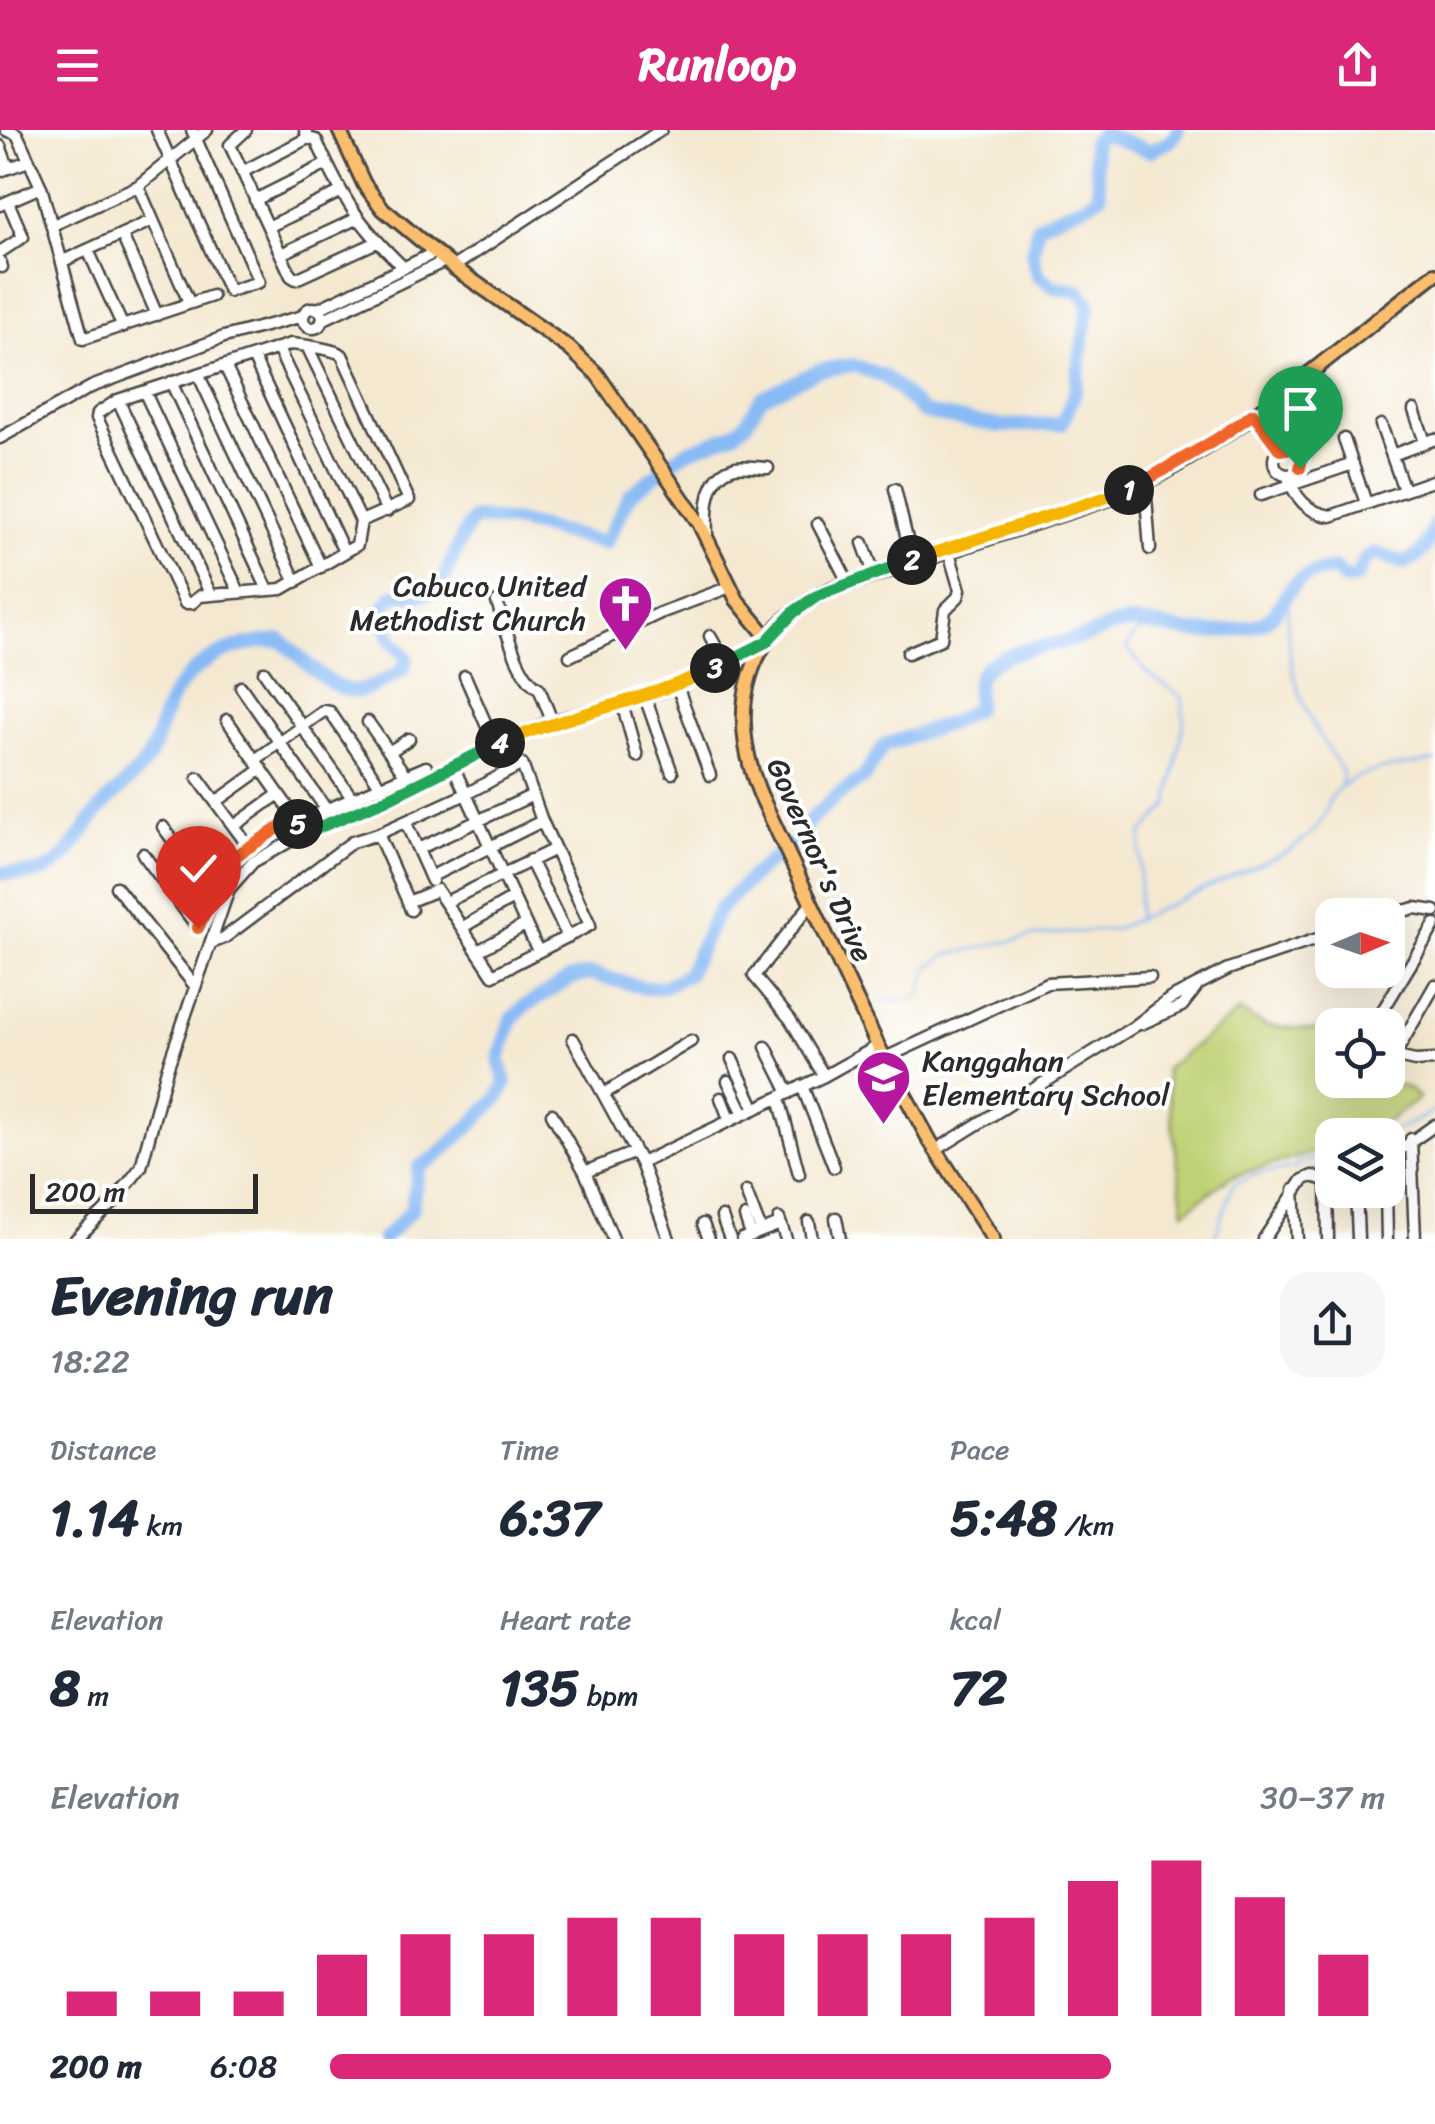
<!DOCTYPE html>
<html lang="en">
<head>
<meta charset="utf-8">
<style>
	:root { --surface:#fff; --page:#f6f6f7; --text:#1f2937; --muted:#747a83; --accent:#db2777 }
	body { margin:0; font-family:Sriracha,sans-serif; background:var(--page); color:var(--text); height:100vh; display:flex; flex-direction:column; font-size:38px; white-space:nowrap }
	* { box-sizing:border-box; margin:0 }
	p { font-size:32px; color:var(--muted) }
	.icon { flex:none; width:55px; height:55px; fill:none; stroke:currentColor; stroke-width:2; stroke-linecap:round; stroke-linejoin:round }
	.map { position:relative; height:1109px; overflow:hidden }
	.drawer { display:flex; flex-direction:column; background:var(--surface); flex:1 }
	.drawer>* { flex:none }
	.needle { width:65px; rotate:88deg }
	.fabs { position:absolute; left:1315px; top:768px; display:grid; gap:20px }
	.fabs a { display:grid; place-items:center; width:90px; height:90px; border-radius:20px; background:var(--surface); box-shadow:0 10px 40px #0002; font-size:50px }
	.scale { position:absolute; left:30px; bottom:25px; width:228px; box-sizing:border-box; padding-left:10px; border:5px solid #2b2b2b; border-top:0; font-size:28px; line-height:35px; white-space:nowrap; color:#2b2b2b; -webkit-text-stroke:8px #fff; paint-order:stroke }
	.pin { position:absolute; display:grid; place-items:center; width:85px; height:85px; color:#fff; margin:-102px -42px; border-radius:50% 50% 50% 0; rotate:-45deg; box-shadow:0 0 10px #0007 }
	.pin .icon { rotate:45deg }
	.km { position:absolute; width:50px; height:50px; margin:-25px; border-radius:50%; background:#222; color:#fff; font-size:28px; line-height:50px; text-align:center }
	.round { display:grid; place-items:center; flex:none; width:105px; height:105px; border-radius:30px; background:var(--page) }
	.headline { display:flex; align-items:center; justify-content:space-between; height:170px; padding:0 50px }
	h1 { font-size:55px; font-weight:700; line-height:75px }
	.figures { display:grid; grid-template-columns:repeat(3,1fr); gap:15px; height:170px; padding:10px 50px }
	.figures div { display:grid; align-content:center }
	.figures b { font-size:50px; font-weight:700 }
	.figures small { font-size:28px; font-weight:400 }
	.figures p { font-size:28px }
	.chart { height:280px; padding:20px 50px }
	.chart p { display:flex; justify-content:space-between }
	.chart svg { width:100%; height:180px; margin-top:10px; stroke:var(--accent); stroke-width:6 }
	ul { padding:0 50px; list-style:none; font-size:32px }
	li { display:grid; grid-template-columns:160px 120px 1fr; align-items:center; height:75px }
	li i { height:25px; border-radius:12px; background:var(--accent) }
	header { display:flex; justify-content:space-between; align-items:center; height:130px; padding:0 50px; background:var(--accent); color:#fff; font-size:45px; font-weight:700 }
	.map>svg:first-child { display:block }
</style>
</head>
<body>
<header><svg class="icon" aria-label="menu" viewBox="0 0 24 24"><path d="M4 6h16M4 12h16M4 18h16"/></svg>Runloop<svg class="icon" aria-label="share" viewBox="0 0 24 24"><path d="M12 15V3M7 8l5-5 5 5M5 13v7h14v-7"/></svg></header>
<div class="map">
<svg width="1435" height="1109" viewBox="0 0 1435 1109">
	<rect width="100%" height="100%" fill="#fff"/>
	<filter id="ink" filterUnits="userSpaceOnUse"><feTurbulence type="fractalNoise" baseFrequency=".01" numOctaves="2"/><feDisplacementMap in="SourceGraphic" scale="20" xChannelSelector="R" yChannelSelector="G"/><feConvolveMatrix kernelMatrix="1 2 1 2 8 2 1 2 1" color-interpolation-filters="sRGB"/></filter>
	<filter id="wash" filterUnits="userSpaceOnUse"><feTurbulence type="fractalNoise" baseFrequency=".0048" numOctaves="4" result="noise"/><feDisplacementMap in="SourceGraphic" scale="40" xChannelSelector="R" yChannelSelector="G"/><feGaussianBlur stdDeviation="2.25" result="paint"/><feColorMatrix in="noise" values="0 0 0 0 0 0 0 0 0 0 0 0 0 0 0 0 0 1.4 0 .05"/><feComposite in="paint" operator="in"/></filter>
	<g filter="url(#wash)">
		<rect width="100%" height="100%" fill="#f4e8d0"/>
		<path fill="#bfd174" stroke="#757e50" stroke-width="2.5" d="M 1239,881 L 1267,896 L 1320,900 L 1332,907 L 1332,950 C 1358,950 1403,945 1419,969 L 1367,1005 L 1332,1005 L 1332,1021 L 1319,1021 L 1230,1047 L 1184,1082 L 1165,939 Z"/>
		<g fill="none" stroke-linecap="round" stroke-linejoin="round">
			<path stroke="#88baf5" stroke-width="2.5" d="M 1291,457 C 1282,500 1291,549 1310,589 C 1319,608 1333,625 1343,643 L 1341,654
				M 1139,788 L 1289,721 C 1302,711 1315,703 1323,688 C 1327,680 1327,673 1332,666 C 1354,637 1402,636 1435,631
				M 884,870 L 910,870 L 921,864 L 928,838 L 946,825 L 1034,806 L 1115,799 L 1137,789 L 1142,703 L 1168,676 L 1184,591 L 1182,567 L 1145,541 L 1127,518 C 1133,502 1142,500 1157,495
				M 1386,1005 C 1401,995 1422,991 1435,979
				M 1214,1109 L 1233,1054 L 1258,1044 L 1295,1038 L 1298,1033 L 1319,1028 L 1332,1030"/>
			<path stroke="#88baf5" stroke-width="14" d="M 0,743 C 13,743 34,746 46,740 C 71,728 84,697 102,677 C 115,662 133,649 145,633 C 159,613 160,589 171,569 C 195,527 235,513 281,510 C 298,525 335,565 359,561 C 375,558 390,547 403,540 L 407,528 L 390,508 L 383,479 L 393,465 C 403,465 418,467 427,464 C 451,456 455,406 475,388 L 517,392 L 605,413 L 630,365 L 685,322 L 733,304 L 746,293 L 761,268 L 819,240 L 853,235 L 885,247 L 924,283 L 999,296 L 1062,294 L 1075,262 L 1089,174 L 1080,161 L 1054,157 L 1038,145 L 1032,123 L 1038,96 C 1058,83 1080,80 1100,66 L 1093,12 L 1102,3 L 1150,21 L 1169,12 L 1178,0
				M 383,1109 L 411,1081 L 419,1037 L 436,1027 L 467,999 L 498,968 L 506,953 L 499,930 L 512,889 L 525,876 L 571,848 L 591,844 L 646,858 L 662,857 L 687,845 L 719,779 L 761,738 L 799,710 L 809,691 L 838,665 L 864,647 L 884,615 L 950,593 L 976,579 C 979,567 973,555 981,543 C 996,520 1057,515 1080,508 C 1098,503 1112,493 1131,493 C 1147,492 1161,497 1176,500 C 1202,504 1234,503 1259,494 C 1289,483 1278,443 1335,439 L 1345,449 L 1356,448 L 1364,431 L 1374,423 L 1404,433 L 1418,426 L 1426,416 L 1435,394"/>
		</g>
	</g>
	<g filter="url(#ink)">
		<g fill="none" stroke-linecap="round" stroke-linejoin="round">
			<defs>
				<path id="minor" d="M 6,0 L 17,4 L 41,57 L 83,209 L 212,166
					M 157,0 L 229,161 L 259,152 L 192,0
					M 246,0 L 230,15 L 291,146 L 296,149 L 377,112
					M 305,0 L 308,8 L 316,10 C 343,69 357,93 404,138
					M 0,16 L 8,37
					M 0,41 L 29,31
					M 242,42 L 308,8
					M 138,56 L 189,172
					M 255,70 L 327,34
					M 0,75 L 41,57
					M 53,95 L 138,56 L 207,0
					M 268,97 L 340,62
					M 122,105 L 157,185
					M 88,120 L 123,197
					M 0,122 L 23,107 L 8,72
					M 281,124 L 356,89
					M 0,131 L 2,137
					M 63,131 L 153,90
					M 453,137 L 661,0
					M303 188a10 10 0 1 1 20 0a10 10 0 1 1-20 0Z
					M 318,179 L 434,123
					M 322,190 L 445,131
					M 291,214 C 302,215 335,219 342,225 L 409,370 L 361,391 L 357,415 L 282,459 L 200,466 L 192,473 L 185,473 L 97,288 L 98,283 L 118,270 Z
					M 308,218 L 387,381
					M 278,219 L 361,391
					M 253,227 L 344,422
					M 225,236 L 321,437
					M 199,246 L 296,452
					M 171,252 L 268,460
					M 145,263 L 239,462
					M 118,270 L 211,465
					M 1414,280 L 1425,312
					M 1253,284 L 1280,320
					M 1381,295 L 1404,360
					M 0,308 L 91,257 L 224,207 L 303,186
					M 1344,309 L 1366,373
					M1274 331a14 14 0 1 1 28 0a14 14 0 1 1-28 0Z
					M 1392,325 L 1435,309
					M 1287,345 C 1295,367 1307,383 1331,386 L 1435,350
					M 1145,354 L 1150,419
					M 895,359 L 912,430
					M 1261,365 L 1353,334
					M 818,394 L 848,452
					M 707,407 C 706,383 705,344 735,337 C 745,335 758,338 768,338
					M 863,413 L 874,443
					M 497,472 C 505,495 518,548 539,558 L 552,591
					M 710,506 L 725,533
					M 908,523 L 941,509 L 945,480 L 958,467 L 960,460 L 948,419
					M 570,526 L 660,483 L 730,457
					M 264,542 L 352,668
					M 465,546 L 495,615
					M 677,556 L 710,645
					M 241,557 L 326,679
					M 645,567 L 672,643
					M 622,573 L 637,626
					M 227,590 L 295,687
					M 368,592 L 406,646
					M 389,622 L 409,609
					M 255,630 L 324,581 L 330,582 L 381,657
					M 453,636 L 538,821
					M 198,648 L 249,717
					M 216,672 L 262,639
					M 298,692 L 426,637
					M 406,693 L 432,751
					M 234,696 L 279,664
					M 163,697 L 214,765
					M 378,704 L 466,664 L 522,634 L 542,691 L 590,795 L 493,845 L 437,760 L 408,772 L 411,780
					M 207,707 L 227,737
					M 418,719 L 533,665
					M 143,724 L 198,798 L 219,751 L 234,727 L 295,687 L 303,704
					M 530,730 L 568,807
					M 430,747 L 542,691
					M 116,757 L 195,856
					M 446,772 L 555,719
					M 811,774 L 754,846 L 790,889 L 824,946
					M 1387,785 L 1415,778 L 1435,781
					M 463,797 L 513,768
					M 211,813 L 224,808 L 352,712 L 378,704 L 408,772
					M 478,821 L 525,795
					M 1341,891 L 1346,895
					M 1141,894 L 1182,876 L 1196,858
					M 1374,895 L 1435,794
					M 573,909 L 641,1033 L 669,1109
					M 766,917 L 789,963
					M 1388,925 L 1415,931 L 1435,930
					M 885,928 L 1047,853 L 1150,847
					M 1393,928 L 1435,855
					M 732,929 L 755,979
					M 728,951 L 744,984
					M 802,956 L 834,1037
					M 605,963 L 691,911
					M 721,968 L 730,991
					M 779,968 L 799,1044
					M 552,984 L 585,1042 L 613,1109
					M 1411,1009 L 1415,1109
					M 936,1020 L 1135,896 L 1170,869 L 1228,839 L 1332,804
					M 1388,1028 L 1435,995
					M 641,1033 L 824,946 L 878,916
					M 585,1042 L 635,1022
					M 1327,1050 L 1328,1109
					M 1294,1060 L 1297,1109
					M 1356,1060 L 1358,1109
					M 1386,1060 L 1387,1109
					M 746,1062 L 761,1101
					M 722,1087 L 730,1109
					M 745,1087 L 751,1105
					M 836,1088 L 840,1109
					M 779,1089 L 786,1109
					M 809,1092 L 812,1109
					M 703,1094 L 709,1109
					M 76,1109 L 113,1073 L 141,1037 L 167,939 L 229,759 L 253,732 L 303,704 L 383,671 L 495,615 L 552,591 L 661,562 L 765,513
					M 742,1109 L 780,1094
					M 1264,1109 L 1303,1050 L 1312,1046 L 1332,1052"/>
				<path id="major" d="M 339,0 L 364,54 L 383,79 L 453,137 L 569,218 L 597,244 L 699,393 L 737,470 L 769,509
					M 993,1109 L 930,1011 L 878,916 L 760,664 C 726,580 744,499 832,459 L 1114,367 C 1233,315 1333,222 1435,144"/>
			</defs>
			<use href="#minor" stroke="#494744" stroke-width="15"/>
			<use href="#major" stroke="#494744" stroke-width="18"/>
			<use href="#minor" stroke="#fff" stroke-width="10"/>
			<use href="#major" stroke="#fbbd6e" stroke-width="12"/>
		</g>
	</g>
	<g fill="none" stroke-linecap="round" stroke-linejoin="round" filter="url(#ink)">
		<defs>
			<path id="split-1" d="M 1129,360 L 1217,309 L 1253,284 L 1280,320 L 1291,318 C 1300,322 1303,328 1300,338"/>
			<path id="split-2" d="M 912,430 L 1129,360"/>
			<path id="split-3" d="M 715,538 L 766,512 L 794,482 L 817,466 L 912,430"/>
			<path id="split-4" d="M 500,613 C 570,584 645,571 715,538"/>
			<path id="split-5" d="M 298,694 L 303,704 L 383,671 L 500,613"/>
			<path id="split-6" d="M 198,798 L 219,751 L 234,727 L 295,687 L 298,694"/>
		</defs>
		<use href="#split-1" stroke="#fff" stroke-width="20"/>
		<use href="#split-2" stroke="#fff" stroke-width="20"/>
		<use href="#split-3" stroke="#fff" stroke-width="20"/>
		<use href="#split-4" stroke="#fff" stroke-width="20"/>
		<use href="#split-5" stroke="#fff" stroke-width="20"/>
		<use href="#split-6" stroke="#fff" stroke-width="20"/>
		<use href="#split-1" stroke="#f0652b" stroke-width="12"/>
		<use href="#split-2" stroke="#f5b400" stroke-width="12"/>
		<use href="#split-3" stroke="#22a559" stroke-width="12"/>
		<use href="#split-4" stroke="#f5b400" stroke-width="12"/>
		<use href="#split-5" stroke="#22a559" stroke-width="12"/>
		<use href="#split-6" stroke="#f0652b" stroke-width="12"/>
	</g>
	<defs>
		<symbol id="church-pin" viewBox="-11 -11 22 30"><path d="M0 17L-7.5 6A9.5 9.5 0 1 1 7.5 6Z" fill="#b5179e" stroke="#fff"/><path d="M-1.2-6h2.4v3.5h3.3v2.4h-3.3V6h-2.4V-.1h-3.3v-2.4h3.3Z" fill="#fff"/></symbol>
		<symbol id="school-pin" viewBox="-11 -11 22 30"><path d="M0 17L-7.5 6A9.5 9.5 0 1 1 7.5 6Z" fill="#b5179e" stroke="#fff"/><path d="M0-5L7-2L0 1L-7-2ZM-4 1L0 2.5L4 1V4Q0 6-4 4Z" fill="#fff"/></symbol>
	</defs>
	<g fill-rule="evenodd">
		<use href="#church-pin" x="594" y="442" width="63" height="86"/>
		<use href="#school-pin" x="852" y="916" width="63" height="86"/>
	</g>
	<g text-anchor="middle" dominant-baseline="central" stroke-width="8" stroke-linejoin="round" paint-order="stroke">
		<g font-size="30" fill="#2b2b2b" stroke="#fff" text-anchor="end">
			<text x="586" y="456">Cabuco United<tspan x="586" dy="34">Methodist Church</tspan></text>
			<text x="922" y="931" text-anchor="start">Kanggahan<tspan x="922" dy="34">Elementary School</tspan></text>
		</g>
		<g font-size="30" fill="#2b2b2b" stroke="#fff">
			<text transform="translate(820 730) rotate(66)">Governor's Drive</text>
		</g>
	</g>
</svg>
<div class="fabs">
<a><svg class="needle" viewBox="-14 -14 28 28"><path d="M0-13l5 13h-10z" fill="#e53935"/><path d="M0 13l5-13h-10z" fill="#747a83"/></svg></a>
<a><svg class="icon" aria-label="locate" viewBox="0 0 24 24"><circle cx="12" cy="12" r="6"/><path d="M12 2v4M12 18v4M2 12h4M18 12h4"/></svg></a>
<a><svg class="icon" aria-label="layers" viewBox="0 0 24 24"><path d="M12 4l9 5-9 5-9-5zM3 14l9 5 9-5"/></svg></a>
</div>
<div class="scale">200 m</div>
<div class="pin" style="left:1300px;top:338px;background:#1e9e55"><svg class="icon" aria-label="arrive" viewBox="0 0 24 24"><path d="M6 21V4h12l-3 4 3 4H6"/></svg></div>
<div class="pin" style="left:198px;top:798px;background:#d93025"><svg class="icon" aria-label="check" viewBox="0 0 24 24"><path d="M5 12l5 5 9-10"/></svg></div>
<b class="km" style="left:1129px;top:360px">1</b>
<b class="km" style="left:912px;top:430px">2</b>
<b class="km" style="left:715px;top:538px">3</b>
<b class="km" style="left:500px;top:613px">4</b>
<b class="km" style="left:298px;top:694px">5</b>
</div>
<section class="drawer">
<div class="headline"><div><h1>Evening run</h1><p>18:22</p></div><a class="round"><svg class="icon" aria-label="share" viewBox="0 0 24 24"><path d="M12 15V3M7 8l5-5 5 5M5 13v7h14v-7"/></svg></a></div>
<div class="figures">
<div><p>Distance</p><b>1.14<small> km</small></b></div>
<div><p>Time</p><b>6:37</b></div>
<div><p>Pace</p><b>5:48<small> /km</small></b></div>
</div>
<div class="figures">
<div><p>Elevation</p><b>8<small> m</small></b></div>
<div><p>Heart rate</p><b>135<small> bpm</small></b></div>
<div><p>kcal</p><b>72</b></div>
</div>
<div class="chart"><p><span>Elevation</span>30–37 m</p>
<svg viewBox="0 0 160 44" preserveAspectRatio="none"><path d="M5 44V38M15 44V38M25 44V38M35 44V29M45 44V24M55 44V24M65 44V20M75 44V20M85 44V24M95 44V24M105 44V24M115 44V20M125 44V11M135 44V6M145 44V15M155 44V29"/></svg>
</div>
<ul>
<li><b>200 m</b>6:08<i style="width:74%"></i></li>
</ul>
</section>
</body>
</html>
